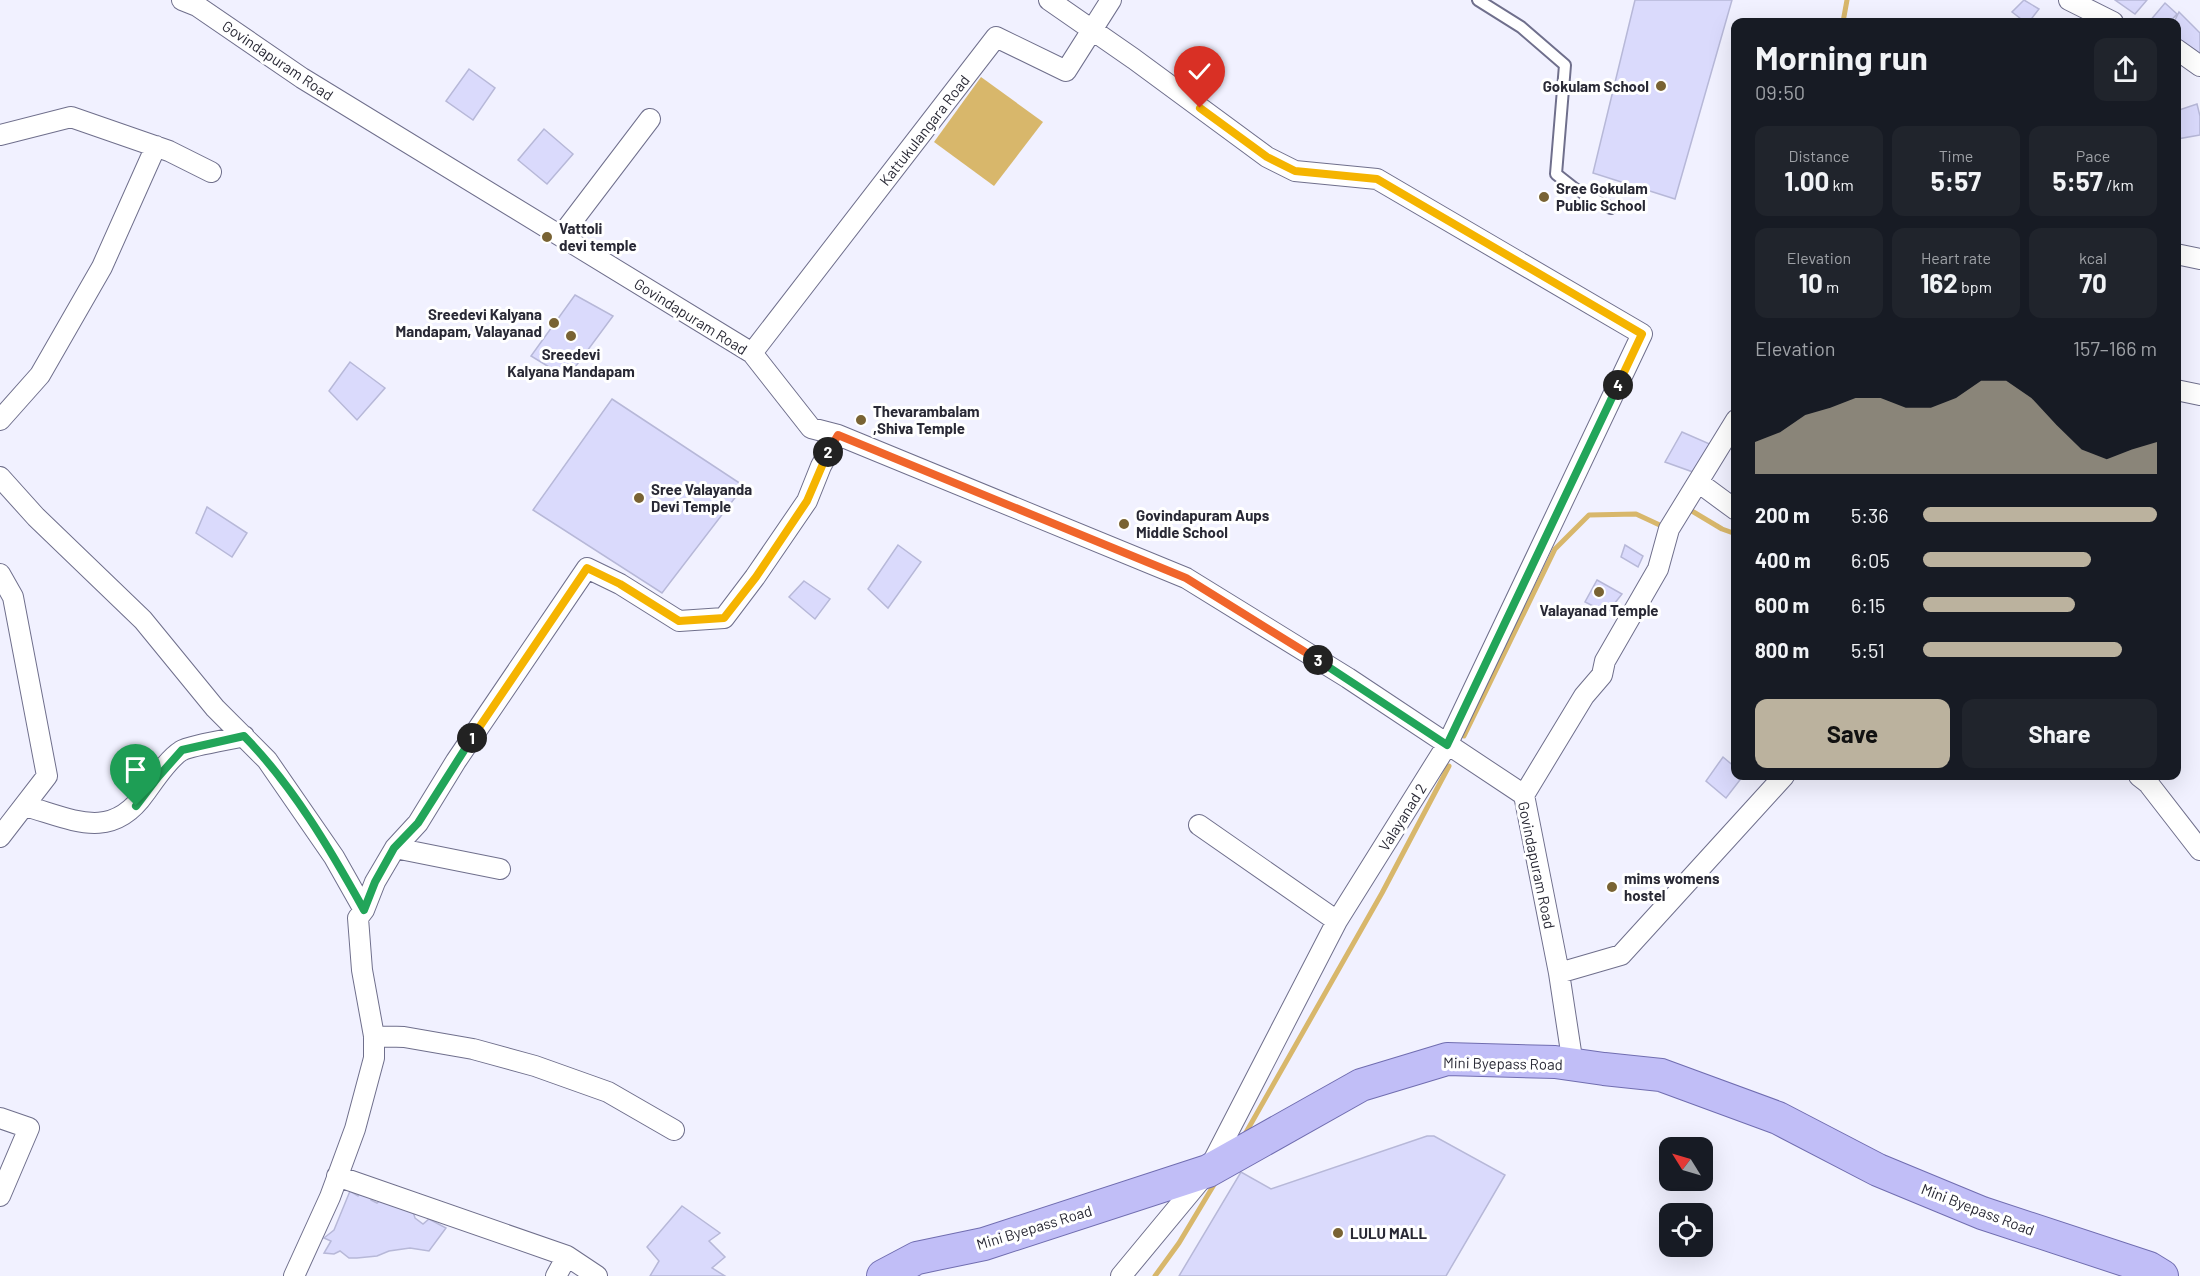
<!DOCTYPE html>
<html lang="en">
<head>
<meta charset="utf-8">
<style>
	:root { --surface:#171b24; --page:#20242c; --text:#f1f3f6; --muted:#9ea1a6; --accent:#bbb29e }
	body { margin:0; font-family:Barlow,sans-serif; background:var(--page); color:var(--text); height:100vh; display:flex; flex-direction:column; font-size:22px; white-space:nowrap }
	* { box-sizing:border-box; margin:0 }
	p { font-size:20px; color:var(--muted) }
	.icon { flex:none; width:33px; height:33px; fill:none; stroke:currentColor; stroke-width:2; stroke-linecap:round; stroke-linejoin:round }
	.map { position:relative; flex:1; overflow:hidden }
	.panel { position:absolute; left:1731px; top:18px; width:450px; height:762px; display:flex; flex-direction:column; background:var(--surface); border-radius:12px; box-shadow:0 6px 24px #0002 }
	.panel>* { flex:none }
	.needle { width:39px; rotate:307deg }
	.buttons { position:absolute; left:1659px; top:1137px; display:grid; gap:12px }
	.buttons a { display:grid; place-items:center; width:54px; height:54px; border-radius:12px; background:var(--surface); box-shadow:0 6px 24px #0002; font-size:30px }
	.pin { position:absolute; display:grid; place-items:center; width:51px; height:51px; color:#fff; margin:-62px -26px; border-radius:50% 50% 50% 0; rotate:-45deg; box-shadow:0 0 6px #0007 }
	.pin .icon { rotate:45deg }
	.km { position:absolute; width:30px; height:30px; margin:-15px; border-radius:50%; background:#222; color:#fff; font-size:16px; line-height:30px; text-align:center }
	.round { display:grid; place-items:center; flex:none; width:63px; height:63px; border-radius:12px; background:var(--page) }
	.overview { display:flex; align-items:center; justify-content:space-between; height:102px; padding:0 24px }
	h1 { font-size:33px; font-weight:700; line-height:45px }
	.figures { display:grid; grid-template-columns:repeat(3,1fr); gap:9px; height:102px; padding:6px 24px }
	.figures div { display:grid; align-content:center; border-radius:12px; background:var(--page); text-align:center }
	.figures b { font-size:26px; font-weight:700 }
	.figures small { font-size:16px; font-weight:400 }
	.figures p { font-size:16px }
	.chart { height:168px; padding:12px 24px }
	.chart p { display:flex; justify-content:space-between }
	.chart svg { width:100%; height:108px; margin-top:6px; fill:var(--accent); opacity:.7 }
	.button { display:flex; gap:12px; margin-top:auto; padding:12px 24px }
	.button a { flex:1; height:69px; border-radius:12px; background:var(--accent); color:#111; font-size:24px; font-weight:700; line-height:69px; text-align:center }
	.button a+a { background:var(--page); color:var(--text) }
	ul { padding:0 24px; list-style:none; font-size:20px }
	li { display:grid; grid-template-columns:96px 72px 1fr; align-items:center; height:45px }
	li i { height:15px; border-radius:8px; background:var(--accent) }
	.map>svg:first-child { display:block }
</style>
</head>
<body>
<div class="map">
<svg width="2200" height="1276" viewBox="0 0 2200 1276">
	<rect width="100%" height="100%" fill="#f1f1ff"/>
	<path fill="#d8b76b" d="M 981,77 L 1043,122 L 994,186 L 934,142 Z"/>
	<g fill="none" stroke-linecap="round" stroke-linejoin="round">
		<path stroke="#d8b76b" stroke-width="5" d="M 1843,22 L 1847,0
			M 1687,508 L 1722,529 L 1736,534
			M 1464,736 L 1555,549 L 1589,515 L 1636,514 L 1664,527
			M 1244,1136 L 1382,893 L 1449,766
			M 1155,1276 L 1179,1243 L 1215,1183"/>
	</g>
	<path fill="#dadafc" stroke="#b7b8d8" stroke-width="1.5" d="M 1635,0 L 1732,0 L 1675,199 L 1593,173 Z
		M 2024,0 L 2039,9 L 2029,22 L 2025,22 L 2012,12 Z
		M 2115,0 L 2147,0 L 2135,14 Z
		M 2165,3 L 2177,14 L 2170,22 L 2149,22 Z
		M 2179,12 L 2200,33 L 2200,60 L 2176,43 L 2176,22 L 2174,22 Z
		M 469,69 L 495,88 L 473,120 L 446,101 Z
		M 2197,104 L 2200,116 L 2200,135 L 2177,139 L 2176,111 Z
		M 544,129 L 573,154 L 547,184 L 518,160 Z
		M 575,295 L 613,316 L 567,378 L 531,356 Z
		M 350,362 L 385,388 L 357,420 L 329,391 Z
		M 612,399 L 744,486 L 662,593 L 533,510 Z
		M 1682,432 L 1712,445 L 1693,472 L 1665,462 Z
		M 207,507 L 247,533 L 232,557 L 196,533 Z
		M 898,545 L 921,562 L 888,608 L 868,589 Z
		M 1625,545 L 1643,556 L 1638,567 L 1621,557 Z
		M 1597,580 L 1622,594 L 1607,613 L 1585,602 Z
		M 804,581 L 830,599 L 815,619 L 789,597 Z
		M 1723,757 L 1736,768 L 1736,776 L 1743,776 L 1726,798 L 1706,781 Z
		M 1427,1136 L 1434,1136 L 1505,1175 L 1446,1276 L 1179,1276 L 1241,1172 L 1271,1189 Z
		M 363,1188 L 372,1191 L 371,1200 L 377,1203 L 382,1199 L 412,1208 L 415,1218 L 423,1224 L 429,1219 L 446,1228 L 429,1251 L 410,1248 L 389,1251 L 377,1256 L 357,1258 L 349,1258 L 340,1251 L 334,1254 L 324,1253 L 331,1241 L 324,1238 L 334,1230 L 350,1191 L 358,1196 Z
		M 682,1206 L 720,1233 L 709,1241 L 725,1257 L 712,1268 L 725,1276 L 650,1276 L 659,1261 L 647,1247 Z"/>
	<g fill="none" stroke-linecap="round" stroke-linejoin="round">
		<defs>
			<path id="lane" d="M 1478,0 L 1521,27 L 1565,65 L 1556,174 L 1575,189 L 1611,208"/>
			<path id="street" d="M 182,0 L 197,6 L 302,78 L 752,353 L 811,428 L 838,435 L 1186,578 L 1348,678 L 1524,795 L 1559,973 L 1573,1065
				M 1049,0 L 1134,59 L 1267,157 L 1295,171 L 1377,179 L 1642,334 L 1447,745 L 1337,921 L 1208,1171 L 1121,1276
				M 2069,0 L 2113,22
				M 2176,49 L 2200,66
				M 0,135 L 71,117 L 169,151 L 211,172
				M 561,236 L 650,119
				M 2176,254 L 2200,259
				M 752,353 L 996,37 L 1066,71 L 1111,0
				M 2176,390 L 2200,395
				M 0,420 L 40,375 L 102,267 L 156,146
				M 0,477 L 36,517 L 143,620 L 215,708 L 267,760 L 334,857 L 364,910
				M 1698,482 L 1736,510
				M 0,574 L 13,597 L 47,776 L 0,837
				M 2139,776 L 2148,783 L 2200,850
				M 1524,795 L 1584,696 L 1602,675 L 1605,661 L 1658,569 L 1669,529 L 1736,420
				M 25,806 C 72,819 111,842 145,793 C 154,781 168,759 181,751 C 188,746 232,739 244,736
				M 1199,825 L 1337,921
				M 395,848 L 500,869
				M 1559,973 L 1621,955 L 1784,776
				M 374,1036 L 404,1037 L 473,1049 L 535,1066 L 608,1092 L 674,1130
				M 0,1118 L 29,1128 L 0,1196
				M 337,1176 L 567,1256 L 556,1276
				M 567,1256 L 597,1276
				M 294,1276 L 330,1197 L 355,1129 L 374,1058 L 374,1036 L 362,970 L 358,918 L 364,910 L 375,882 L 395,848 L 418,823 L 456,761 L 587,568 L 620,584 L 679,621 L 724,618 L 755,577 L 807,501 L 821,466 L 838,435"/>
			<path id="primary" d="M 883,1276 L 917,1258 L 984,1244 L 1208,1171 L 1361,1085 L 1447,1059 L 1555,1062 L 1604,1069 L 1661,1075 L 1778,1118 L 1878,1170 L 1982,1213 L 2149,1268 L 2162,1276"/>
		</defs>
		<use href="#lane" stroke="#6f6f8c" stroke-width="14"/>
		<use href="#street" stroke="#6f6f8c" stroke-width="22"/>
		<use href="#primary" stroke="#706db0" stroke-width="34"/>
		<use href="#lane" stroke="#fff" stroke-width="10"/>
		<use href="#street" stroke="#fff" stroke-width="20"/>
		<use href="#primary" stroke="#c1bef7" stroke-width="32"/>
	</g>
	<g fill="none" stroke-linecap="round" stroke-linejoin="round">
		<defs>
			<path id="split-1" d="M 136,806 L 158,777 L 182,750 L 244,736 C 293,786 330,849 364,910 L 375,882 L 394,848 L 418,823 L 472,738"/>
			<path id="split-2" d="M 472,738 L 587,568 L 620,584 L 679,621 L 724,618 L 756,577 L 807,501 L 828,452"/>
			<path id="split-3" d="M 828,452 L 838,435 L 1186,578 L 1318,660"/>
			<path id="split-4" d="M 1318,660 L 1447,745 L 1618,385"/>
			<path id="split-5" d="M 1200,108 L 1267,157 L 1295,171 L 1377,179 L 1642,334 L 1618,385"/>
		</defs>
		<use href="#split-1" stroke="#fff" stroke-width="12"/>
		<use href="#split-2" stroke="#fff" stroke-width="12"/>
		<use href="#split-3" stroke="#fff" stroke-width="12"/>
		<use href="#split-4" stroke="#fff" stroke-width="12"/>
		<use href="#split-5" stroke="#fff" stroke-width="12"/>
		<use href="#split-1" stroke="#22a559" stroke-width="8"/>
		<use href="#split-2" stroke="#f5b400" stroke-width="8"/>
		<use href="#split-3" stroke="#f0652b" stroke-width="8"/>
		<use href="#split-4" stroke="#22a559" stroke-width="8"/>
		<use href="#split-5" stroke="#f5b400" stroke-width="8"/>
	</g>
	<g fill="#796333" stroke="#fff" stroke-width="2">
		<circle cx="1661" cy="86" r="6"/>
		<circle cx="1544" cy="197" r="6"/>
		<circle cx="547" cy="237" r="6"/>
		<circle cx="554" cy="323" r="6"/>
		<circle cx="571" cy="336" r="6"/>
		<circle cx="861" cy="420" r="6"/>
		<circle cx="639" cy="498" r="6"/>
		<circle cx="1124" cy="524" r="6"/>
		<circle cx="1599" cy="592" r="6"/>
		<circle cx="1612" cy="887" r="6"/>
		<circle cx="1338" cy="1233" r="6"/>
	</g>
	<g text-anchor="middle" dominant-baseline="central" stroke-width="6" stroke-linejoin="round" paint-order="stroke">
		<g font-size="15" fill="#292935" stroke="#fff">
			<text transform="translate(278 60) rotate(34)">Govindapuram Road</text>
			<text transform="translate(924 130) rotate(-52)">Kattukulangara Road</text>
			<text transform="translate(691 316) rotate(32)">Govindapuram Road</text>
			<text transform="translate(1402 817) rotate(-58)">Valayanad 2</text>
			<text transform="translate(1537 865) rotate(78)">Govindapuram Road</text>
			<text transform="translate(1503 1063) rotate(1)">Mini Byepass Road</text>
			<text transform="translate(1978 1209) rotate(21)">Mini Byepass Road</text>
			<text transform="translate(1034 1227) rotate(-17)">Mini Byepass Road</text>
		</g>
		<g font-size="15" font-weight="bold" fill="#292935" stroke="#fff" text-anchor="start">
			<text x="1649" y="86" text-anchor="end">Gokulam School</text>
			<text x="1556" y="188">Sree Gokulam<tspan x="1556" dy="17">Public School</tspan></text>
			<text x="559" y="228">Vattoli<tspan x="559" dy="17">devi temple</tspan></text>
			<text x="542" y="314" text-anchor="end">Sreedevi Kalyana<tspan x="542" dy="17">Mandapam, Valayanad</tspan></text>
			<text x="571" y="354" text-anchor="middle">Sreedevi<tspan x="571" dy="17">Kalyana Mandapam</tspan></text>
			<text x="873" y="411">Thevarambalam<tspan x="873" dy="17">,Shiva Temple</tspan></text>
			<text x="651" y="489">Sree Valayanda<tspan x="651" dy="17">Devi Temple</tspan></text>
			<text x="1136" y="515">Govindapuram Aups<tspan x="1136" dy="17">Middle School</tspan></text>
			<text x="1599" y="610" text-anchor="middle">Valayanad Temple</text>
			<text x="1624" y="878">mims womens<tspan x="1624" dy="17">hostel</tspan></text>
			<text x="1350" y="1233">LULU MALL</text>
		</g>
	</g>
</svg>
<div class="buttons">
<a><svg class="needle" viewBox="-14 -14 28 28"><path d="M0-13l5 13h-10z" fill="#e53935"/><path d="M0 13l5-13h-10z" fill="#9ea1a6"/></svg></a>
<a><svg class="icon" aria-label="locate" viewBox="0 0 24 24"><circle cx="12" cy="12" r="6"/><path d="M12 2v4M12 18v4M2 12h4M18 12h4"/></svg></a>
</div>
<div class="pin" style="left:136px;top:806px;background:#1e9e55"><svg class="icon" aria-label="arrive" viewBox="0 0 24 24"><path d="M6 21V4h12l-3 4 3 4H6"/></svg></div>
<div class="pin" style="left:1200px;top:108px;background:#d93025"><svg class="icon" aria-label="check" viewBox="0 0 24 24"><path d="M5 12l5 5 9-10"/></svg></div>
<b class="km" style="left:472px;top:738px">1</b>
<b class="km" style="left:828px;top:452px">2</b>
<b class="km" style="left:1318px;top:660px">3</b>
<b class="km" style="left:1618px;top:385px">4</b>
<section class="panel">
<div class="overview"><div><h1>Morning run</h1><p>09:50</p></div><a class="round"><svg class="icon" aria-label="share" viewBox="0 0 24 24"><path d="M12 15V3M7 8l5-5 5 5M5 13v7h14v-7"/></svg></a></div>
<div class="figures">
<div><p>Distance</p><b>1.00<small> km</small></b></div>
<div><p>Time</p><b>5:57</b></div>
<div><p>Pace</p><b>5:57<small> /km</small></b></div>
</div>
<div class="figures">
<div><p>Elevation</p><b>10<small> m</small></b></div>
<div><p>Heart rate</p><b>162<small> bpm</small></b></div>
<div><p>kcal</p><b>70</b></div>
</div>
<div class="chart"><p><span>Elevation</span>157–166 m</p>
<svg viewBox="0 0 160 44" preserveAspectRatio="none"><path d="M0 44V31L10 27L20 20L30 17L40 13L50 13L60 17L70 17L80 13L90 6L100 6L110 13L120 24L130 34L140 38L150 34L160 31V44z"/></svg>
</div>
<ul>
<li><b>200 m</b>5:36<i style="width:100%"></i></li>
<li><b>400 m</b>6:05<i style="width:72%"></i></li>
<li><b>600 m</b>6:15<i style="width:65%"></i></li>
<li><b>800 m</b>5:51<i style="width:85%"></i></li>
</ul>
<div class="button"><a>Save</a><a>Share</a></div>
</section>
</div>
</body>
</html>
